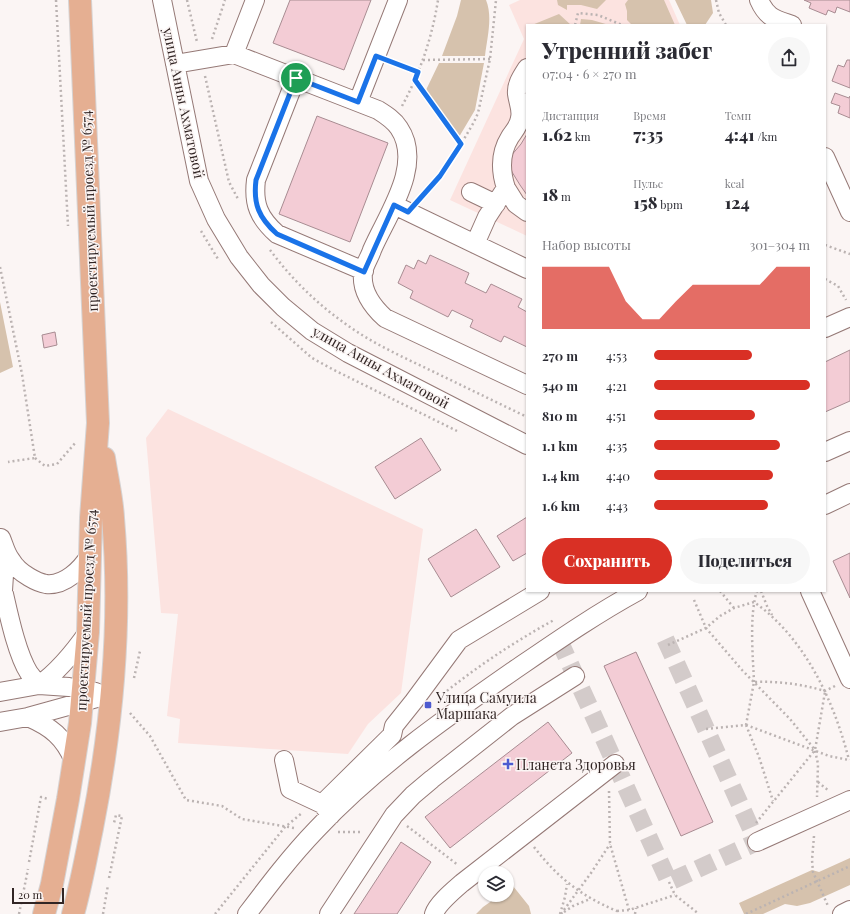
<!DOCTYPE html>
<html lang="ru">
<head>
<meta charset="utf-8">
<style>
	:root { --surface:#fff; --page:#f7f7f7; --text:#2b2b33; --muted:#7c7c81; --accent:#d93025 }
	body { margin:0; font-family:"Playfair Display",serif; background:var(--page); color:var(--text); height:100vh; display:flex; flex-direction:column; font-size:15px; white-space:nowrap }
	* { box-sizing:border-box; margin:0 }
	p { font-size:13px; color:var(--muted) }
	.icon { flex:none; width:22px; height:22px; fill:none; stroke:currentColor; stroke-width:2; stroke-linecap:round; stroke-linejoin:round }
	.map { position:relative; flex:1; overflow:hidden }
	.details { position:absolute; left:526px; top:24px; width:300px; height:568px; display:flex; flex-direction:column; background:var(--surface); border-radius:0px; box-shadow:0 1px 3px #0004 }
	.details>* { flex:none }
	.tools { position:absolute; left:478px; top:866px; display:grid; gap:8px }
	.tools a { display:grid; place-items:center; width:36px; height:36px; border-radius:50%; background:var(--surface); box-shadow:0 1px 3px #0004; font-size:20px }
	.scale { position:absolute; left:12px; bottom:10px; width:52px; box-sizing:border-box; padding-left:4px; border:2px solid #312524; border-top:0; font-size:11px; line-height:14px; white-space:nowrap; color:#312524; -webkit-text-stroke:3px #fbf5f4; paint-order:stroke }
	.pin { position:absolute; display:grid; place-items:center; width:34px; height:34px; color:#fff; margin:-17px; border:2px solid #fff; border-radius:50%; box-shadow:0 1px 4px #0007 }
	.round { display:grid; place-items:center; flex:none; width:42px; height:42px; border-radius:21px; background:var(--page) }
	.headline { display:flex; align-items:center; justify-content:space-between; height:68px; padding:0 16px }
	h1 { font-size:22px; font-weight:800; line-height:30px }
	.metrics { display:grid; grid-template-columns:repeat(3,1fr); gap:6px; height:68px; padding:4px 16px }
	.metrics div { display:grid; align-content:center }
	.metrics b { font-size:17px; font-weight:800 }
	.metrics small { font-size:11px; font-weight:400 }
	.metrics p { font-size:11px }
	.chart { height:112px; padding:8px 16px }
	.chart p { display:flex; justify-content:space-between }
	.chart svg { width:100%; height:72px; margin-top:4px; fill:var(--accent); opacity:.7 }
	.primary-button { display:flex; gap:8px; margin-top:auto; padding:8px 16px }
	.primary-button a { flex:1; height:46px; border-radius:24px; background:var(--accent); color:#fff; font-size:16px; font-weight:800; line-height:46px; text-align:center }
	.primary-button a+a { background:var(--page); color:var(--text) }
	ul { padding:0 16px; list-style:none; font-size:13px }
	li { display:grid; grid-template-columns:64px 48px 1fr; align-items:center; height:30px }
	li i { height:10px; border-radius:5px; background:var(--accent) }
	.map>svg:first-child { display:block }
</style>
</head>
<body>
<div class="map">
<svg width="850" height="914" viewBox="0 0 850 914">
	<rect width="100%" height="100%" fill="#fbf5f4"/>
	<path fill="#fce3e0" d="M 520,0 L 669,0 L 680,25 L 527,25 L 527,236 L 450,200 L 524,39 L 509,5 Z
		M 168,409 L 423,529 L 401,693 L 368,724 L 348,754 L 178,743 L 180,719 L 167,716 L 178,614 L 161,613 L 146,438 Z"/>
	<path fill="#d6c2ad" d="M 461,0 L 486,0 C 493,17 487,38 485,56 L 442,56 L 457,16 Z
		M 557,0 L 606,0 L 597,9 L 581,5 L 567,5 L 567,10 L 558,5 Z
		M 628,0 L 664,0 L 675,25 L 632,25 L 627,20 L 627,11 L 625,4 Z
		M 675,0 L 711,0 L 713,13 L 705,25 L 687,25 Z
		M 559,14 L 571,25 L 532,25 Z
		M 581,19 L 592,20 L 609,25 L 580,25 Z
		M 439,63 L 484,63 L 475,110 L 459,137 L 426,90 Z
		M 0,302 L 13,367 L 0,373 Z
		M 850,858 L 850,885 L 810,903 L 797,906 L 785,904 L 763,914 L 744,914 L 739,903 L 812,870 L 819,872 Z
		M 513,886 L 529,906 L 531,914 L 476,914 L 483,907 L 500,895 L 507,895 L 507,890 Z"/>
	<path fill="#f3ccd5" stroke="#a88c92" d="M 290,0 L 371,0 L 344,70 L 273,43 Z
		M 804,0 L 850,0 L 850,12 L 837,7 L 835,13 L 828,10 L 826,15 L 809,8 L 811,3 Z
		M 847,60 L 850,60 L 850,88 L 832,81 L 838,65 L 844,67 Z
		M 835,93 L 849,98 L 850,96 L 850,118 L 838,113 L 840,106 L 831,103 Z
		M 317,116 L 388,143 L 350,242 L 279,214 Z
		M 527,134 L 527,195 L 520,185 L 512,172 L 509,161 L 510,157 L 521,144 Z
		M 430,255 L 469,273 L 465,283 L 486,293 L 491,284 L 522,299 L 518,307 L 527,312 L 527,347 L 504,336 L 501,342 L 470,327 L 473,320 L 452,310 L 448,317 L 410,298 L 413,291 L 398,283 L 406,265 L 414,269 L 418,260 L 426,264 Z
		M 55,332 L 57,345 L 44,348 L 42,335 Z
		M 850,350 L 850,401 L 825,412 L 825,362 Z
		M 421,438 L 441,470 L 395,499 L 375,467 Z
		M 527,517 L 527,553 L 513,561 L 497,536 Z
		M 476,529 L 500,567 L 451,597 L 428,559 Z
		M 850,553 L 850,598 L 833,561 Z
		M 636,652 L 713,822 L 681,836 L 604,666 Z
		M 548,722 L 572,753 L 450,848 L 425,817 Z
		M 401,842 L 431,862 L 397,914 L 354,914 Z"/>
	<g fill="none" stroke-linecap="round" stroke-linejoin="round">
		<path stroke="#d3cbca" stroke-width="18" stroke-dasharray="18 9" stroke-linecap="butt" d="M 559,640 L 669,882 L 757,842 L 663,634"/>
		<defs>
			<path id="minor" d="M 162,0 L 199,181 L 216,219 L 239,257 L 261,285 L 283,307 L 312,331 L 348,353 L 527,445
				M 759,0 C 767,18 775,19 792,25
				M 234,54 L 378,110 C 386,115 394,120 399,128 C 424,165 387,215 372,250 C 370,257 364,265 363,273 C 361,291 372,306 385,318 L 527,385
				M 175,64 L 234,54 L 255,0
				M 296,78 L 256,180 C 253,204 259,218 277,234 L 364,271
				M 358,102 L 398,0
				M 825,157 L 850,212
				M 506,188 L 516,204 L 527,212
				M 471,192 L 496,204
				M 394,205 L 527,269
				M 475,244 L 487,217 L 506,188 C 500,170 500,153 510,137 C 514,131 519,126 520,118 C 522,110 518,102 517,94 C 516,84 522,76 527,68
				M 825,328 L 850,317
				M 825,452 L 850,441
				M 825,505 L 850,493
				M 1,538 C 4,545 6,554 11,560 C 15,567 22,573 29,577 C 34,580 40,583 46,584 C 65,586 81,569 90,555
				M 2,548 L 4,575 L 2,606
				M 810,591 L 850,679
				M 4,594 C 9,616 17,654 29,673 C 32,677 35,681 39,685
				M 39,685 C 59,671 74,652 88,632
				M 0,692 L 39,685 L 69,687 L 96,692
				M 28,717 C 51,727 64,737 74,761
				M 0,722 L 28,717 L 111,694
				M 284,760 L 290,789 L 322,804
				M 331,815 L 322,804 L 392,735 L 394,726 L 414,701 L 459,640 L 540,591
				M 757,842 L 850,800
				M 247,914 C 269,885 291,856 316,830 C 374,768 444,719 513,671 C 554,643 594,615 638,591
				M 329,914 L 394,815 L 413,795 L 432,779 L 512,716 L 575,676
				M 434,914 C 437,904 454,890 462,883 L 615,764
				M 842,914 L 850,910"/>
			<path id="major" d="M 44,914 L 52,884 L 68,799 L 80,723 L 88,632 L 91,518 L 98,423 L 80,0
				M 73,914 C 81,886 86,857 92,828 C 112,727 122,621 113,518 C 112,498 107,478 104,458"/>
		</defs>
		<use href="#minor" stroke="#957976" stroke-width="20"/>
		<use href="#major" stroke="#d6d3d3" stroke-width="24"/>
		<path stroke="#bbb3b2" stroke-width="2.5" stroke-dasharray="2 3" stroke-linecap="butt" d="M 56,0 L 68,226
			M 187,0 L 197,42
			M 716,0 L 719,13 L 726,25
			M 575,25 L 578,13 L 598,15 L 622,25
			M 212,39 L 225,0
			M 423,60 L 490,59
			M 393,62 L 418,72
			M 205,76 L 229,182 L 238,199
			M 415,80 L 461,144
			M 402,106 C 420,73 432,38 438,0
			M 420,198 L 447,168 L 474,122 L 478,113 L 490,59 L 496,0
			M 201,231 L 218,259
			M 825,245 L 850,254
			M 270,250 C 291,278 315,302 343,322 C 371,343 403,357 434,372 C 465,387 496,402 527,417
			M 0,267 L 22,374 L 35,458 L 8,462
			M 825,279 L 838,286 L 846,300
			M 271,322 L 312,358 L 334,370 L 457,431
			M 35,458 L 45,466 L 57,464 L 76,442
			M 720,591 L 734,608
			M 761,591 L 767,606 L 772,615
			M 694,600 L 706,628 L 742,670 L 790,719 L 815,750 L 818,764 L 817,797
			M 668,645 L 706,628 L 720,616 L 734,608 L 754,602 C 805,638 834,701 849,760
			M 134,678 L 140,651
			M 754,682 C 753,657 749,615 757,591
			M 443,694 C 478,666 514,642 554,620
			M 130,713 L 150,736 L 186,800 L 222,806 L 242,819 L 294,828
			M 746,725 L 829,756 L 849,760
			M 746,725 L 759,757 L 773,801
			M 706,729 L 746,725 L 754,682 C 779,681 801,684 825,691 L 835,686
			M 818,782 L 829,791
			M 609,791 L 610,844 L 629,910
			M 756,823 L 815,750 L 825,692
			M 407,826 L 458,865
			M 338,832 L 361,832
			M 814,836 L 812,860 L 813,872 L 828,906
			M 534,847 C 558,878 581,896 617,911 L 618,914
			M 29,862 L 41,797 L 48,799
			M 109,878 L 122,816 L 116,815 L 114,823
			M 669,882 L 675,895 L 699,914
			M 617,911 L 629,910 L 675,895
			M 564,912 L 573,906 L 590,899
			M 19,914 L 28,869
			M 103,914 L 108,885
			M 215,914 L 285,827 L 302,813
			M 560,914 L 565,897 L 567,884
			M 561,914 L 591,873 L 610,844
			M 635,914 L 636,908
			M 746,914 L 850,866"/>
		<use href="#minor" stroke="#fff" stroke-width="18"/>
		<use href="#major" stroke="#e5af92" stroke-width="22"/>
	</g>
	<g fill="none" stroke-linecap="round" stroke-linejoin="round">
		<defs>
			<path id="route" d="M 376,56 L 418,72 L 415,80 L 461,144 L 440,176 L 408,212 L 394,205 L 364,272 L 277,234 C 259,218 253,204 256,180 L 296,78 L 358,102 Z"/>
		</defs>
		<use href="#route" stroke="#fff" stroke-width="8"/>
		<use href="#route" stroke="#1a73e8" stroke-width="5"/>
	</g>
	<g fill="#4d5bd0" stroke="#fbf5f4" stroke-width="1.5">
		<rect x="424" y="701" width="8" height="8" rx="2"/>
		<path d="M506 758h4v4h4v4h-4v4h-4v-4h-4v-4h4z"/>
	</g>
	<g text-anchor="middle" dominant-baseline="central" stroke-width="3" stroke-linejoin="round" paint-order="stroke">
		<g font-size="14" fill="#312524" stroke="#fbf5f4">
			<text transform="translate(184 103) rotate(78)">улица Анны Ахматовой</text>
			<text transform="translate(89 211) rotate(-92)">проектируемый проезд № 6574</text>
			<text transform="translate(381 367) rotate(29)">улица Анны Ахматовой</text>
			<text transform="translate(86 610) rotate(-87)">проектируемый проезд № 6574</text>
		</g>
		<g font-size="14" fill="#312524" stroke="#fbf5f4" text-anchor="start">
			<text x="436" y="697">Улица Самуила<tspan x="436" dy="16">Маршака</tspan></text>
			<text x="516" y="764">Планета Здоровья</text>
		</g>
	</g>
</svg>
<div class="tools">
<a><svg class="icon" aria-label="layers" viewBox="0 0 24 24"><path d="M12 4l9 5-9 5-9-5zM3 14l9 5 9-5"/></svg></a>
</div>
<div class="scale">20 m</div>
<div class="pin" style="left:296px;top:78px;background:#1e9e55"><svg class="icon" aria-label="arrive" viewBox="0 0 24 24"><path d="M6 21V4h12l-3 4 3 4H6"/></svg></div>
<section class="details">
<div class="headline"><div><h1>Утренний забег</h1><p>07:04 · 6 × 270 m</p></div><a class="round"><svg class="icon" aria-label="share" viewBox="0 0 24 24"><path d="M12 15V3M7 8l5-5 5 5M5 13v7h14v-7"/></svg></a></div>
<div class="metrics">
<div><p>Дистанция</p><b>1.62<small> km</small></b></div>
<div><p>Время</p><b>7:35</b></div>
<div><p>Темп</p><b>4:41<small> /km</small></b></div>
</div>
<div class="metrics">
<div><b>18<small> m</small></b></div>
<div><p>Пульс</p><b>158<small> bpm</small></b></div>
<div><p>kcal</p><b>124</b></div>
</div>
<div class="chart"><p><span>Набор высоты</span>301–304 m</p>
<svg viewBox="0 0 160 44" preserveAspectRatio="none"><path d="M0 44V6L10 6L20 6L30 6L40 6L50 27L60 38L70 38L80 27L90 17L100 17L110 17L120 17L130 17L140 6L150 6L160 6V44z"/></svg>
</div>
<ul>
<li><b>270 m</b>4:53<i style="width:63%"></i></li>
<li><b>540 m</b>4:21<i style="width:100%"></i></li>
<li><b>810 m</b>4:51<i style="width:65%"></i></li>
<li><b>1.1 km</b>4:35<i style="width:81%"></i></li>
<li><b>1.4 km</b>4:40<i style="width:76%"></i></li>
<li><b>1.6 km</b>4:43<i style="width:73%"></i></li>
</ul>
<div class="primary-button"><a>Сохранить</a><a>Поделиться</a></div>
</section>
</div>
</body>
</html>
